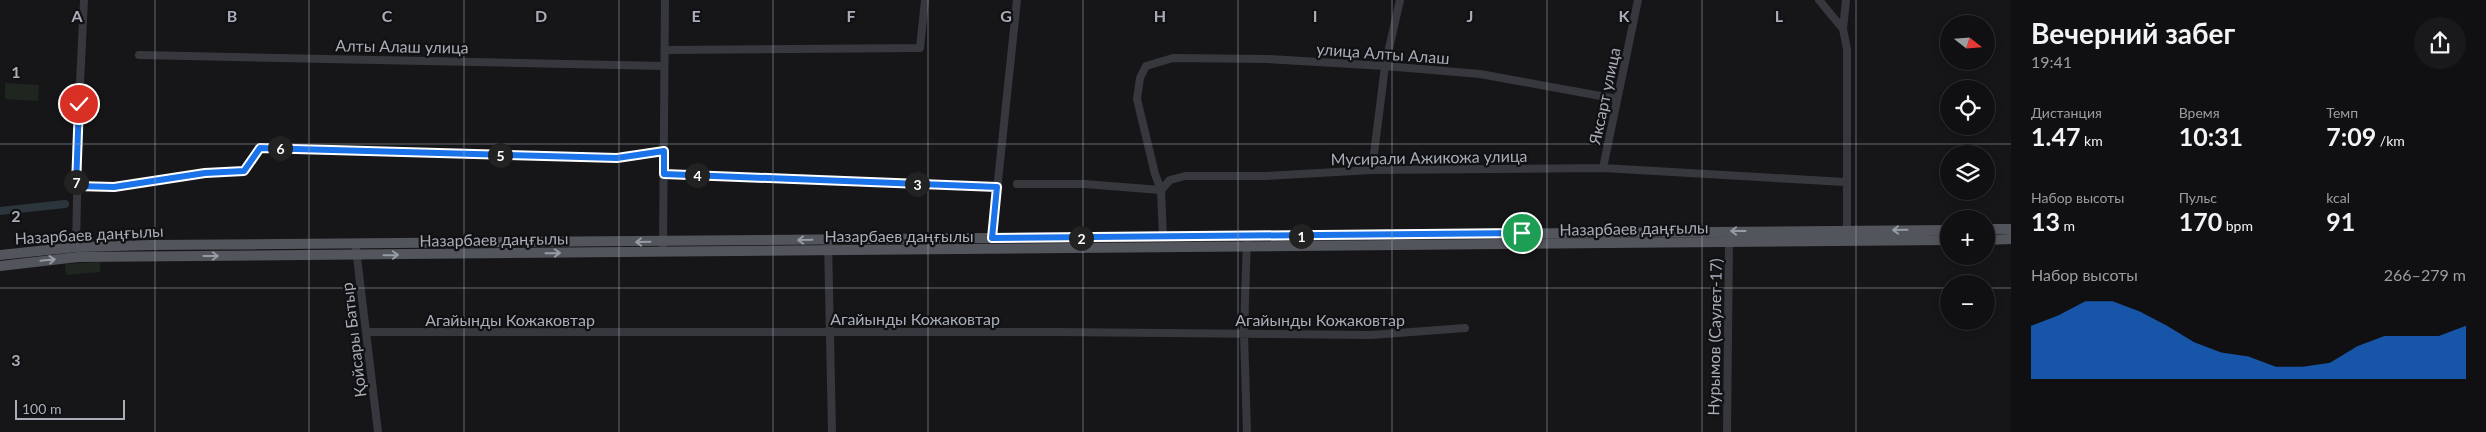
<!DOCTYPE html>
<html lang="ru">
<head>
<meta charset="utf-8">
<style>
	:root { --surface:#101012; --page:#19191b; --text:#f1f3f6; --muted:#9c9d9f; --line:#303032; --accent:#1a73e8 }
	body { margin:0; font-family:Lato,sans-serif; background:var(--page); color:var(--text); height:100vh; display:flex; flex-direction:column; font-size:19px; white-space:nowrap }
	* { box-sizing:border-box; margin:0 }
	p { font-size:16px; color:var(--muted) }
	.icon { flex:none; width:28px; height:28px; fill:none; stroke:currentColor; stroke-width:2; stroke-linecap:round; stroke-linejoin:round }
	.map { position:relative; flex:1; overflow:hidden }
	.side { display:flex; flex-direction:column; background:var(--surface); width:475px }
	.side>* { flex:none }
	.needle { width:32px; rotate:107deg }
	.buttons { position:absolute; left:1940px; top:15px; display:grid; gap:10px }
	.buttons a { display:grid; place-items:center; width:55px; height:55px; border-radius:50%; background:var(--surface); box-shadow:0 2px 8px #0003,0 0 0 1px var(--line); font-size:25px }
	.scale { position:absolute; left:15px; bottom:12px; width:110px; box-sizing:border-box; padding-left:5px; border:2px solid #a8adb8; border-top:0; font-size:14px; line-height:18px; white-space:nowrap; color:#a8adb8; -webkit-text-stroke:4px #111113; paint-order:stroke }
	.pin { position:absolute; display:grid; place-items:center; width:42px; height:42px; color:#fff; margin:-21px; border:2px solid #fff; border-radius:50%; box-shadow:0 1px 5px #0007 }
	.km { position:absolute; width:25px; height:25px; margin:-12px; border-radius:50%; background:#222; color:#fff; font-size:14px; line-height:25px; text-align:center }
	.round { display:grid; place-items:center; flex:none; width:52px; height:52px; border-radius:26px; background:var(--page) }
	.summary { display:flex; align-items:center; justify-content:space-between; height:85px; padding:0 20px }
	h1 { font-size:28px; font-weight:700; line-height:38px }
	.metrics { display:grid; grid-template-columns:repeat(3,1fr); gap:8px; height:85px; padding:5px 20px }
	.metrics div { display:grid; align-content:center }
	.metrics b { font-size:25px; font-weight:700 }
	.metrics small { font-size:14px; font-weight:400 }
	.metrics p { font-size:14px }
	.chart { height:140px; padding:10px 20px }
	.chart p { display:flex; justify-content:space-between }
	.chart svg { width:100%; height:90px; margin-top:5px; fill:var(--accent); opacity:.7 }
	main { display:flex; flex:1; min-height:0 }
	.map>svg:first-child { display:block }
</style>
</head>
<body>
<main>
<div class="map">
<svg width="2011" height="432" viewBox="0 0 2011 432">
	<rect width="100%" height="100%" fill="#161618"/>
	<path fill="#1e261f" d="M 5,83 L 39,85 L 38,101 L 5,99 Z
		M 100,262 L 100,272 L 66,275 L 65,264 Z"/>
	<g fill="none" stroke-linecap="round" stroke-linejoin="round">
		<path stroke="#2c353c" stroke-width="8" d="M 0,211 L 65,204"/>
		<path stroke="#37383d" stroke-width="8" d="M 1819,0 L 1843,29
			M 1846,0 L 1843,29 L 1847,49 L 1847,235
			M 665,50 L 920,48 L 925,0
			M 139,55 L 664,66
			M 1603,168 L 1638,0
			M 1372,170 L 1385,66 L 1400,0
			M 664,174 L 997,187
			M 1017,184 L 1084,184 L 1161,190 L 1170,180 L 1185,176 L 1266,176 L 1372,170 L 1603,168 L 1845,182
			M 76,186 L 114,187 L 205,173 L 245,171 L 260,148 L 617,158 L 664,151
			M 1247,236 L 1244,333 L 1247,432
			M 1163,237 L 1161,190 L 1155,174 L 1137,99 L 1140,78 L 1146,66 L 1173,58 L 1268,59 L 1385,66 L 1480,74 L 1617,99
			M 992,238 L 1017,0
			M 828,240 L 832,432
			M 663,245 L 665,0
			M 76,247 L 79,104 L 84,0
			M 356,249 L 378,432
			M 366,332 L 1057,332 L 1371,335 L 1465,328
			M 1727,432 L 1729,242"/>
		<path stroke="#53555c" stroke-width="10" d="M 1986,229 L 2011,229
			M 1986,240 L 2011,239
			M 0,255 L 76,247 L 152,245 L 1949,230
			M 0,266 L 78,257 L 1949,240"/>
	</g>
	<defs><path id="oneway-shaft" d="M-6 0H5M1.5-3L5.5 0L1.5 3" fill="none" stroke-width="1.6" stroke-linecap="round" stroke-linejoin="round" transform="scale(1.25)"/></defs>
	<g stroke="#979ba6">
		<use href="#oneway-shaft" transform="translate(1900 230) rotate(179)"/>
		<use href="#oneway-shaft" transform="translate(1738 231) rotate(180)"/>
		<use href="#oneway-shaft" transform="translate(805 240) rotate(179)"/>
		<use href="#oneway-shaft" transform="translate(643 242) rotate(179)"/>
		<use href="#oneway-shaft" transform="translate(553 253) rotate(-1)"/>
		<use href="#oneway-shaft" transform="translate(391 255) rotate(-1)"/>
		<use href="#oneway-shaft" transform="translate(211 256)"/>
		<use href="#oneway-shaft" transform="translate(48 260) rotate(-6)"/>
	</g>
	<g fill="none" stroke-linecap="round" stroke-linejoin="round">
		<defs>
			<path id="route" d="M 79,104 L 76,186 L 114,187 L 205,173 L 244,171 L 260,148 L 617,158 L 664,151 L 664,174 L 997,187 L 992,238 L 1522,233"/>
		</defs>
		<use href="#route" stroke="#fff" stroke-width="10"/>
		<use href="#route" stroke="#1a73e8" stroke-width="6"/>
	</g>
	<path fill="none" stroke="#a8adb8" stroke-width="1" stroke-opacity="0.55" d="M 155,0 L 155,432M 309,0 L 309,432M 464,0 L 464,432M 619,0 L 619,432M 773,0 L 773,432M 928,0 L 928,432M 1083,0 L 1083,432M 1238,0 L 1238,432M 1392,0 L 1392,432M 1547,0 L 1547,432M 1702,0 L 1702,432M 1856,0 L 1856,432M 0,144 L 2011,144M 0,288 L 1949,288M 1986,288 L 2011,288"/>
	<g text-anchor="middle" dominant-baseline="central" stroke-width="4.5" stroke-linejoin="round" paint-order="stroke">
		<g font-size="16" fill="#a8adb8" stroke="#111113">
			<text transform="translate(402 46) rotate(1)">Алты Алаш улица</text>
			<text transform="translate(1383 53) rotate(4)">улица Алты Алаш</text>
			<text transform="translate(1604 96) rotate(-78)">Яксарт улица</text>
			<text transform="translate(1429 157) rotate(-1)">Мусирали Ажикожа улица</text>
			<text transform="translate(1634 228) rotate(-1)">Назарбаев даңғылы</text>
			<text transform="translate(89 234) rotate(-3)">Назарбаев даңғылы</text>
			<text x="899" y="235">Назарбаев даңғылы</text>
			<text transform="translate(494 239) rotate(-1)">Назарбаев даңғылы</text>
			<text x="915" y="318">Агайынды Кожаковтар</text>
			<text x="510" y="319">Агайынды Кожаковтар</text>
			<text x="1320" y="319">Агайынды Кожаковтар</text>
			<text transform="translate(1714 337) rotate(-89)">Нурымов (Саулет-17)</text>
			<text transform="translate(353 340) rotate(-97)">Қойсары Батыр</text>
		</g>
	</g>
	<g font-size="16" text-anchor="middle" font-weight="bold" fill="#a8adb8" stroke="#111113" stroke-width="4.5" stroke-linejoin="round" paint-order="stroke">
		<text x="77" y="22">A</text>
		<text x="232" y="22">B</text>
		<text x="387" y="22">C</text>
		<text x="541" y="22">D</text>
		<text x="696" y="22">E</text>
		<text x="851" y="22">F</text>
		<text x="1006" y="22">G</text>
		<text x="1160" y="22">H</text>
		<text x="1315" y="22">I</text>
		<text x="1470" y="22">J</text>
		<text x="1624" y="22">K</text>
		<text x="1779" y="22">L</text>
		<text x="16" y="78">1</text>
		<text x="16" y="222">2</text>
		<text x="16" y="366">3</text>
	</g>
</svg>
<div class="buttons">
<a><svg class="needle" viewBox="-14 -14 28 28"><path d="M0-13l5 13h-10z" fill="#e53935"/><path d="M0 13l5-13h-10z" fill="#9c9d9f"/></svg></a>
<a><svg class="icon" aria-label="locate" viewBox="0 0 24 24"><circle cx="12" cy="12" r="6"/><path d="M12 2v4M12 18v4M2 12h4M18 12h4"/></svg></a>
<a><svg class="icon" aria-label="layers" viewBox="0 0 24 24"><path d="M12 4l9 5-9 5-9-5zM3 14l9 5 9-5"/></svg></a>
<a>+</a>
<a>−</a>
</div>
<div class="scale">100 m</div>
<div class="pin" style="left:1522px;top:233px;background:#1e9e55"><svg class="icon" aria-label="arrive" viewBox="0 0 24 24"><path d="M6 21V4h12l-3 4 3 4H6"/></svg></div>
<div class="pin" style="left:79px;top:104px;background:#d93025"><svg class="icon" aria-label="check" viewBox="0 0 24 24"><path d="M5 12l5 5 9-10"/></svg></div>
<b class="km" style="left:1301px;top:236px">1</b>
<b class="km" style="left:1081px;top:238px">2</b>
<b class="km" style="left:917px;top:184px">3</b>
<b class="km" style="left:697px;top:175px">4</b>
<b class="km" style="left:500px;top:155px">5</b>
<b class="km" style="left:280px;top:148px">6</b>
<b class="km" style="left:76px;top:182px">7</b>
</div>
<section class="side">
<div class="summary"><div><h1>Вечерний забег</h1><p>19:41</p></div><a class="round"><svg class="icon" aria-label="share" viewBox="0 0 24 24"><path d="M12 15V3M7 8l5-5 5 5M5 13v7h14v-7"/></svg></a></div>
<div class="metrics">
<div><p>Дистанция</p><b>1.47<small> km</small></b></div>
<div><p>Время</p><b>10:31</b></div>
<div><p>Темп</p><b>7:09<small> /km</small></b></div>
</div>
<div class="metrics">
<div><p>Набор высоты</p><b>13<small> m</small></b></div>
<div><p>Пульс</p><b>170<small> bpm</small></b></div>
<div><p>kcal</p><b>91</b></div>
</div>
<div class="chart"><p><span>Набор высоты</span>266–279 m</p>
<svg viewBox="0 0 160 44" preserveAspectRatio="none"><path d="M0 44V18L10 13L20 6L30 6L40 11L50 18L60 26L70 31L80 33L90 38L100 38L110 36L120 28L130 23L140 23L150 23L160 18V44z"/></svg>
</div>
</section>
</main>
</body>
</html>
